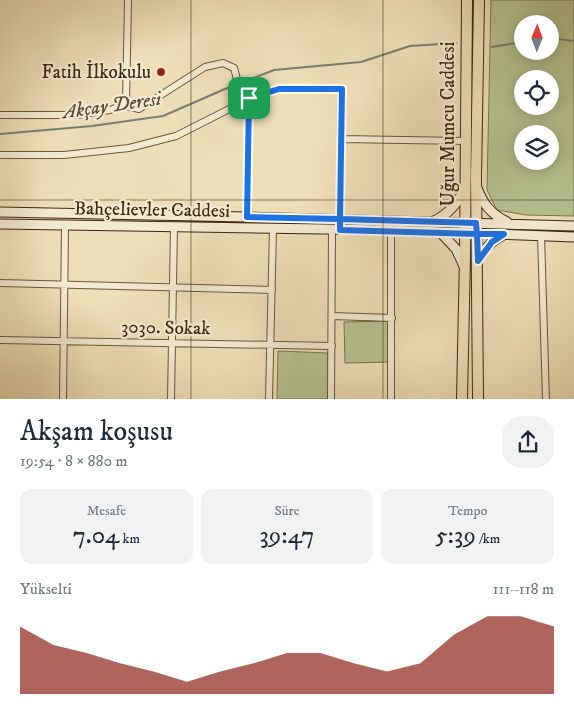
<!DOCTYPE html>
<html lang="tr">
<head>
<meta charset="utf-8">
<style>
	:root { --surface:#fff; --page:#f2f2f3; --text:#1f2937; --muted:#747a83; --accent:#8f2418 }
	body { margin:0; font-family:"IM FELL DW Pica",serif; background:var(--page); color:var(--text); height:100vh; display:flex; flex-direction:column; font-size:19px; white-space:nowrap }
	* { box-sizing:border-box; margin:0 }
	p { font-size:16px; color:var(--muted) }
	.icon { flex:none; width:28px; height:28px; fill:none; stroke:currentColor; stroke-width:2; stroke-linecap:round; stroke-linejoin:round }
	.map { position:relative; height:399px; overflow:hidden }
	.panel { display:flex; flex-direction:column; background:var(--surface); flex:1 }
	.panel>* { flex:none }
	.needle { width:32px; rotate:1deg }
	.fabs { position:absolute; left:514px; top:15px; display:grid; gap:10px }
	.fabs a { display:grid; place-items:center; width:45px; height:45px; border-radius:50%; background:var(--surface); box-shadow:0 2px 12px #0003; font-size:25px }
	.pin { position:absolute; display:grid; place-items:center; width:42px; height:42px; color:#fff; margin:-21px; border-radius:10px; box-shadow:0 2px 8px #0006 }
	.round { display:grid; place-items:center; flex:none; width:52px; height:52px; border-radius:20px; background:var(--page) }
	.head { display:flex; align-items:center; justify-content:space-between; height:85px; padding:0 20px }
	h1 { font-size:28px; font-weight:600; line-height:38px }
	.metrics { display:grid; grid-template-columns:repeat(3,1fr); gap:8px; height:85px; padding:5px 20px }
	.metrics div { display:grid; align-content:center; border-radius:12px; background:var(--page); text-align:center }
	.metrics b { font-size:25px; font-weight:600 }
	.metrics small { font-size:14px; font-weight:400 }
	.metrics p { font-size:14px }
	.chart { height:140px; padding:10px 20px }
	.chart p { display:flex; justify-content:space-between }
	.chart svg { width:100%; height:90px; margin-top:5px; fill:var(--accent); opacity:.7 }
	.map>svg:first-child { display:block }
</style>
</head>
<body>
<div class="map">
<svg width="574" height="399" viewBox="0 0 574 399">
	<rect width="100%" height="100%" fill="#eedeb7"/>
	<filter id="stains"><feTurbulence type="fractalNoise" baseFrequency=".004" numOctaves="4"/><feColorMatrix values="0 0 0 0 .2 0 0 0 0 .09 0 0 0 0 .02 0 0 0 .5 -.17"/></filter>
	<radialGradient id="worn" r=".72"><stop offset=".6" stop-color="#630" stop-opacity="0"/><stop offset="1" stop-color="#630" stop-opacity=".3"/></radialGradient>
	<path fill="#b5c290" stroke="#7a7452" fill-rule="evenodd" d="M 491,0 L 574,0 L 574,216 L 526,215 L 497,210 L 487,190 ZM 522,24 L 550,24 L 550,51 L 522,51 ZM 522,79 L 550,79 L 550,106 L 522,106 ZM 522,134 L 550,134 L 550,161 L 522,161 Z
		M 389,321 L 390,362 L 345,363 L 344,322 Z
		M 278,351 L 328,353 L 328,399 L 277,399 Z"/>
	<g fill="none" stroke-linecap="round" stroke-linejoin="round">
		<path stroke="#768074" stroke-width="2" d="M 550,38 L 574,41
			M 492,47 L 522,42
			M 0,134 L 92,126 L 163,116 L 225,89 L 274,70 L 361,62 L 410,46 L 456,43"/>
		<defs>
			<path id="street" d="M 128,0 L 126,102 L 128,105
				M 0,115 L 77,115 L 110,110 L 123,105 L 139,109 L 205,67 L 223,63 L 234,68 L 243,102
				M 341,139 L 465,141
				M 0,155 L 64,155 L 129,148 L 176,136 L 243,102 C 267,83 312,89 341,89 L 340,230
				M 247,217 L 249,98
				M 391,230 L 391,399
				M 541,235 L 546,399
				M 0,283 L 272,290
				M 332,316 L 392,318
				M 0,340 L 332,346
				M 63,399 L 65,226
				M 171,399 L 174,226
				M 269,399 L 273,228
				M 331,399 L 332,229"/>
			<path id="secondary" d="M 477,188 C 483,204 491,214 507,222
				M 0,212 L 247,217 L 574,226
				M 434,221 C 449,214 458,203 465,188
				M 0,224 L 391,230 L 574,237
				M 440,232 L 456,249 L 464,266
				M 477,261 C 484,249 491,241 503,235"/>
			<path id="primary" d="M 462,399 L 465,256 L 467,0
				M 478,399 L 476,177 L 479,0"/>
		</defs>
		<use href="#street" stroke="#6b553c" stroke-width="8"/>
		<use href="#secondary" stroke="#3f2713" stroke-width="11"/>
		<use href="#primary" stroke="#3f2713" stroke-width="12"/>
		<use href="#street" stroke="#f4ead0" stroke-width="6"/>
		<use href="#secondary" stroke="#f4ead0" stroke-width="9"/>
		<use href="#primary" stroke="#eedeb7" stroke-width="10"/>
	</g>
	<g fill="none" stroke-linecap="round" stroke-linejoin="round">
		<defs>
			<path id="route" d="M 249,98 L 247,217 L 340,219 L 340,230 L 477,234 L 478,261 L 492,242 L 504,234 L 477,234 L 476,223 L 340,219 L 342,89 L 279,89 L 249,98"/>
		</defs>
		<use href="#route" stroke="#fff" stroke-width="10"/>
		<use href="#route" stroke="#1a73e8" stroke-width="6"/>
	</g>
	<path fill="none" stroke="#3f2713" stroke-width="1" stroke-opacity="0.55" d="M 191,0 L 191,399M 383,0 L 383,399M 0,200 L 574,200"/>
	<circle fill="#8f2418" stroke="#f4ead0" stroke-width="2" cx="161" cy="72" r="5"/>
	<g text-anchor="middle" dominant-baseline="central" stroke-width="4.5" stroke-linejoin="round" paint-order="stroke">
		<g font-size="19" fill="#3f2713" stroke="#f4ead0" text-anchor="end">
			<text x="151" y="72">Fatih İlkokulu</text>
		</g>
		<g font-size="19" fill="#3f2713" stroke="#f4ead0">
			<text transform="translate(448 124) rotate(-90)">Uğur Mumcu Caddesi</text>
			<text transform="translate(152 210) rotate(1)">Bahçelievler Caddesi</text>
			<text transform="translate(166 328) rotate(1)">3030. Sokak</text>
		</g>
		<g font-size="20" font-style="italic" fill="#564c3c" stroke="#f4ead0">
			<text transform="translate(112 106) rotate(-8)">Akçay Deresi</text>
		</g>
	</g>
	<rect width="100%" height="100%" filter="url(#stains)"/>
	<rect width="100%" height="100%" fill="url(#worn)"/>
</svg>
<div class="fabs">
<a><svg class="needle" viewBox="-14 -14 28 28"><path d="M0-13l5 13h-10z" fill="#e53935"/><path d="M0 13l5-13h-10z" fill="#747a83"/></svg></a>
<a><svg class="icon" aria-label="locate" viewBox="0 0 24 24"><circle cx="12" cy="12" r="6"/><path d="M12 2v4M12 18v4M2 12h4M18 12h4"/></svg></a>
<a><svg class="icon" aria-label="layers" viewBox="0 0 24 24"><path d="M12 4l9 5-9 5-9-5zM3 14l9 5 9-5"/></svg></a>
</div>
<div class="pin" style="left:249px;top:98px;background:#1e9e55"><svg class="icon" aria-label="arrive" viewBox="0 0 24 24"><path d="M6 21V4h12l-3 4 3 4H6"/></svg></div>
</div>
<section class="panel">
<div class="head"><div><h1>Akşam koşusu</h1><p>19:54 · 8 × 880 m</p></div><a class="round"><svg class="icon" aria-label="share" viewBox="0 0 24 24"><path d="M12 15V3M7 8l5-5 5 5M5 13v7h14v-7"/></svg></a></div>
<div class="metrics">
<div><p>Mesafe</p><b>7.04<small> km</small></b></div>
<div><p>Süre</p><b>39:47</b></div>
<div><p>Tempo</p><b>5:39<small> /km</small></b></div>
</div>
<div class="chart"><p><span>Yükselti</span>111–118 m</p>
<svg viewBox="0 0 160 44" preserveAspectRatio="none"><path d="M0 44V11L10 20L20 24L30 29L40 33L50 38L60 33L70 29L80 24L90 24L100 29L110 33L120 29L130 15L140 6L150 6L160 11V44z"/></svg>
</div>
</section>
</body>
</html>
